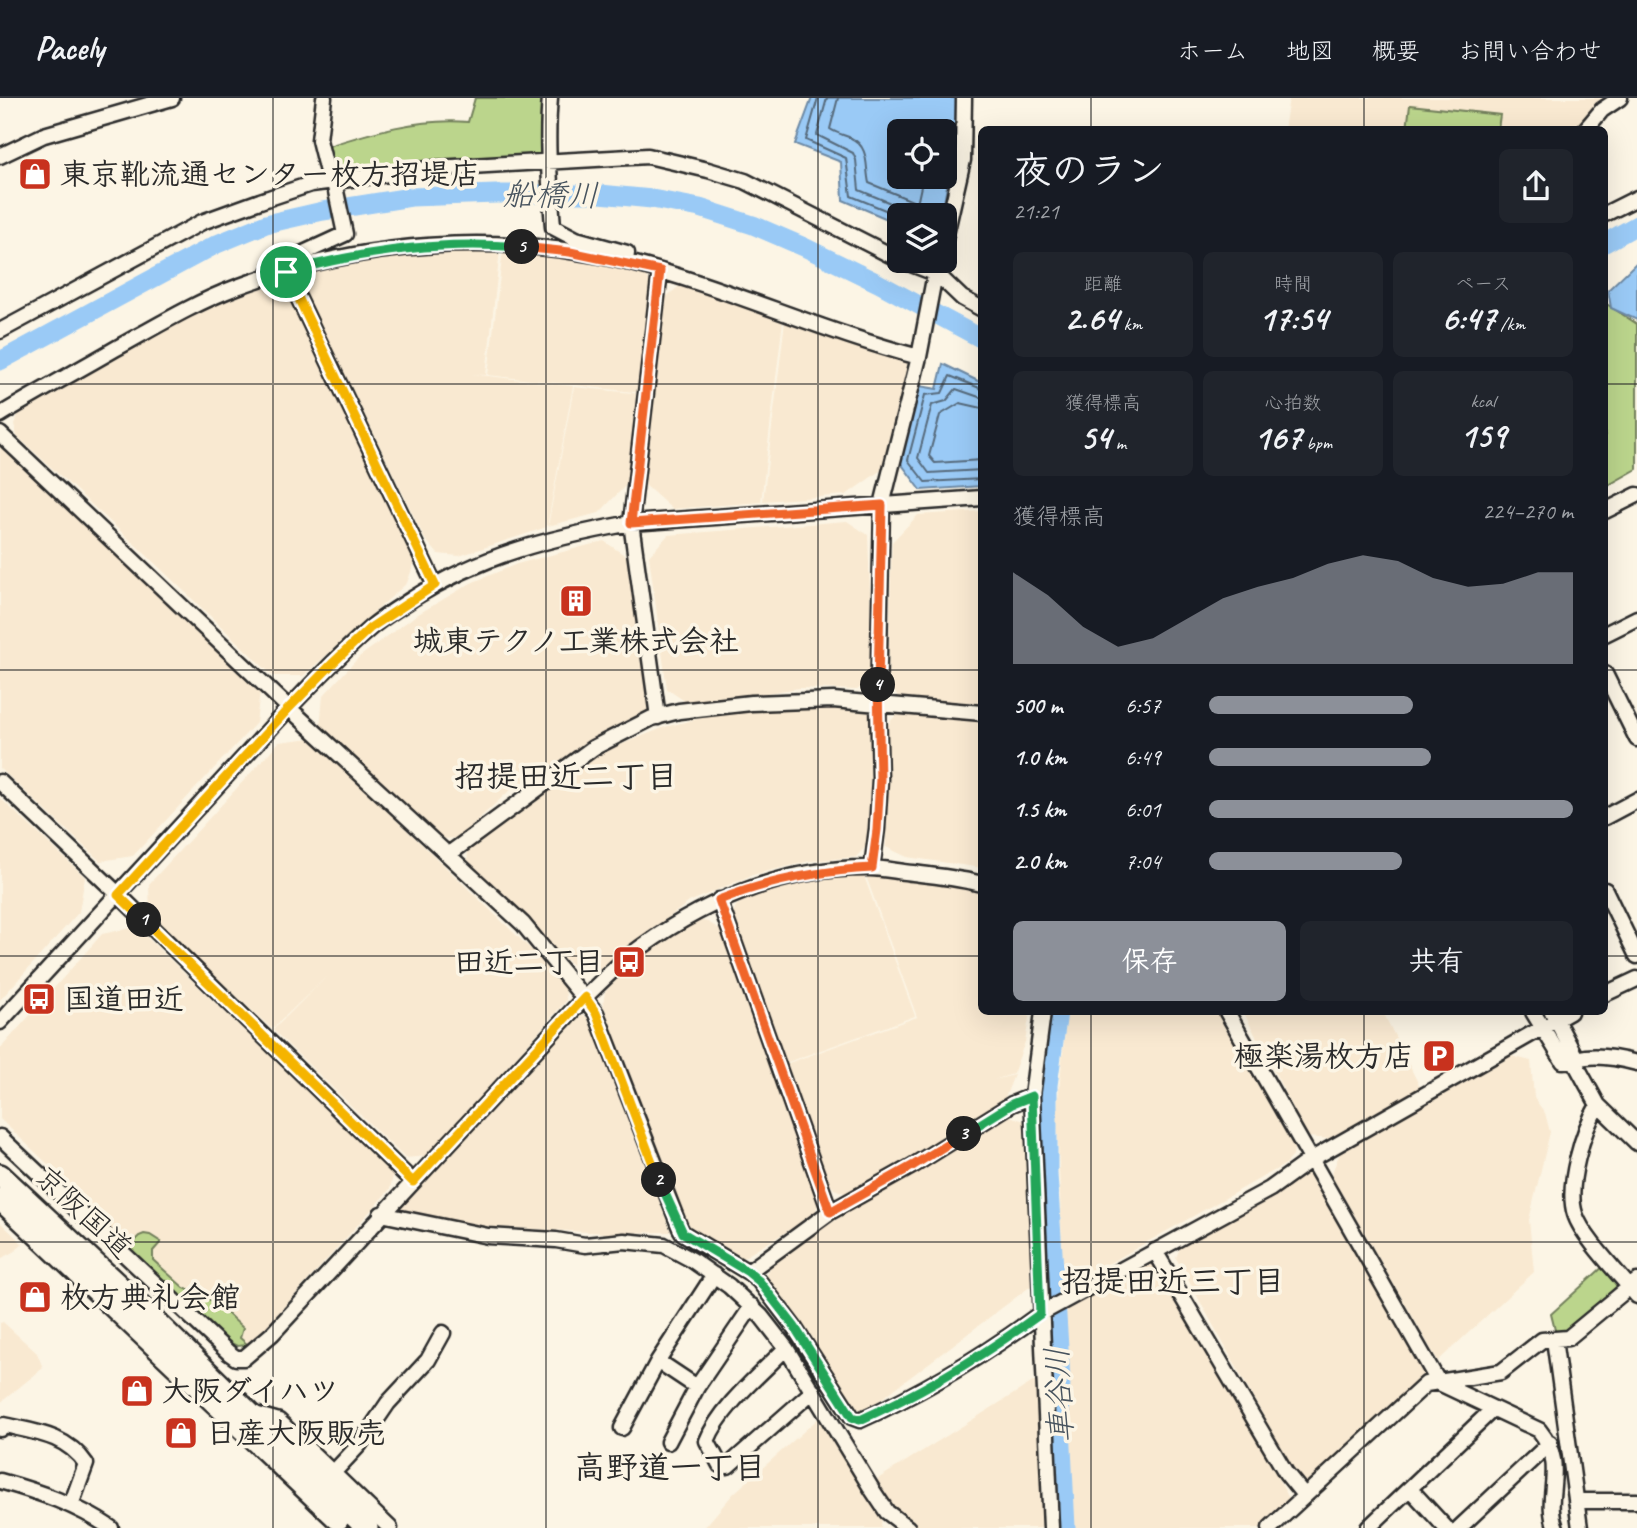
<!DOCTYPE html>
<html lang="ja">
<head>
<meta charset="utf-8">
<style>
	:root { --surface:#171b24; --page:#20242c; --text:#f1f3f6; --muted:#9ea1a6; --line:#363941; --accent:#8c9099 }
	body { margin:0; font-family:Caveat,"Klee One",sans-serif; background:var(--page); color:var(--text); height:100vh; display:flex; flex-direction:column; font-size:26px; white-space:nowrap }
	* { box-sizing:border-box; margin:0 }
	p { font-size:23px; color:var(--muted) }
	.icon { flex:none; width:38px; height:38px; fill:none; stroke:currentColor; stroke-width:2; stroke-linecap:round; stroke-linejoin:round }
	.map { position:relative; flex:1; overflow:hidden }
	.details { position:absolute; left:978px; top:28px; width:630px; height:889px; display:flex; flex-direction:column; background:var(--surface); border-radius:10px; box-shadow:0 7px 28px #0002 }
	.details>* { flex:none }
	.buttons { position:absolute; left:887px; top:21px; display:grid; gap:14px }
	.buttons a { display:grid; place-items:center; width:70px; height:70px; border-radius:10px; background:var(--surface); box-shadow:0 7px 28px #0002; font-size:35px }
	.pin { position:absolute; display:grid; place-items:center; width:60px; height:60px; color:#fff; margin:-30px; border:4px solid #fff; border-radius:50%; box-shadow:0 2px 7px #0007 }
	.km { position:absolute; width:35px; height:35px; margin:-18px; border-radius:50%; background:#222; color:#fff; font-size:19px; line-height:35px; text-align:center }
	.round { display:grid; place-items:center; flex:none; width:74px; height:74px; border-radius:10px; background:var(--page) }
	.summary { display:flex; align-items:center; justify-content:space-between; height:119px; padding:0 35px }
	h1 { font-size:38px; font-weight:700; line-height:52px }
	.stats { display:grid; grid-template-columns:repeat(3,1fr); gap:10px; height:119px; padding:7px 35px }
	.stats div { display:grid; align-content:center; border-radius:10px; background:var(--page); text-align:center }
	.stats b { font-size:35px; font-weight:700 }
	.stats small { font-size:19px; font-weight:400 }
	.stats p { font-size:19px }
	.chart { height:196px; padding:14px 35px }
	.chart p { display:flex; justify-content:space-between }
	.chart svg { width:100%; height:126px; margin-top:7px; fill:var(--accent); opacity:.7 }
	.cta { display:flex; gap:14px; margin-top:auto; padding:14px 35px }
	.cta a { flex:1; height:80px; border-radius:10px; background:var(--accent); color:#fff; font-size:28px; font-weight:700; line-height:80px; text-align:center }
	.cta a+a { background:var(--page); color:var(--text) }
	ul { padding:0 35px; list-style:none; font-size:23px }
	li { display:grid; grid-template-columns:112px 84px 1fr; align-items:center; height:52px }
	li i { height:18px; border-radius:9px; background:var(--accent) }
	header { display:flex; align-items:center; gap:42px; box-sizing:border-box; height:98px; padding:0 35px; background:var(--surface); border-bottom:2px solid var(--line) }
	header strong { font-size:33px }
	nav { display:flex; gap:38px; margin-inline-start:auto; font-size:24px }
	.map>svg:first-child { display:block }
</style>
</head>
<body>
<header>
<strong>Pacely</strong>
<nav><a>ホーム</a><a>地図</a><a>概要</a><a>お問い合わせ</a></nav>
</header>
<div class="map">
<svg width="1637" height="1430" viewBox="0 0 1637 1430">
	<rect width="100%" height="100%" fill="#fcf5e5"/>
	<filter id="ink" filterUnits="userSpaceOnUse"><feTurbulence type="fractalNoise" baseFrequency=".0143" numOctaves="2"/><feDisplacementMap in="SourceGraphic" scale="14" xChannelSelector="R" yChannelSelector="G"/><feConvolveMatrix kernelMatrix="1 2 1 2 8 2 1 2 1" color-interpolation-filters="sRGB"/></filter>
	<g filter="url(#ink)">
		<path fill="#f9e9d1" d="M 1289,0 L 1611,0 L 1581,31 L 1284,32 Z
			M 457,152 L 500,152 L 486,277 L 471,276 L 573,288 L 547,429 L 459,458 L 438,456 L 425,441 L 304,192 L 308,176 L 371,160 Z
			M 503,152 L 570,157 L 643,171 L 652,188 L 642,295 L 488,277 Z
			M 274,184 L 286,188 L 417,457 L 407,485 L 303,578 L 273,578 L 141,452 L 17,338 L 14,326 L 19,315 L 197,215 Z
			M 683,185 L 783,222 L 761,404 L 672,411 L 644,386 L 666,199 Z
			M 785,223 L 909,265 L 884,370 L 846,397 L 763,403 Z
			M 574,289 L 642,296 L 630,383 L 599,415 L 548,428 Z
			M 0,342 L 192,531 L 260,593 L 256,625 L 133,758 L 100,763 L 0,670 Z
			M 982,413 L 982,605 L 899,600 L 888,584 L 892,444 L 918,417 Z
			M 847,423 L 868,437 L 873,580 L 857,592 L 800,590 L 689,606 L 667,591 L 649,458 L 668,437 Z
			M 604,443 L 633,463 L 652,601 L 647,618 L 589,645 L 508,694 L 458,740 L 441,741 L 320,629 L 323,598 L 359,559 L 415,518 L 471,485 L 517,466 Z
			M 746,609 L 864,609 L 874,620 L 871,743 L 856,759 L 810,763 L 752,777 L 689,804 L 599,872 L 580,873 L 555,853 L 467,768 L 468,752 L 561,676 L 590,659 L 665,629 Z
			M 899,614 L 982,622 L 982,770 L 907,759 L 886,749 L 887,627 Z
			M 311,640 L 565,884 L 566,903 L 428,1058 L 405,1060 L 273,932 L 327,878 L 272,931 L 150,818 L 149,786 L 279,644 Z
			M 0,700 L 85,779 L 79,814 L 0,902 Z
			M 864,778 L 915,918 L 785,965 L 733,823 L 733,815 L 736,808 L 746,801 L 766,793 L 823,780 Z
			M 866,778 L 938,781 L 982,790 L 982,914 L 1030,914 L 1025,944 L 1013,976 L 994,982 L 1014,977 L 1004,1002 L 853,1095 L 847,1096 L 834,1091 L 828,1083 L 786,966 L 917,919 Z
			M 698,822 L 708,824 L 721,832 L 819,1103 L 814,1117 L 741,1161 L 689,1130 L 682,1122 L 603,906 L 605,894 L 635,861 Z
			M 136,829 L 390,1072 L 393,1078 L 390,1091 L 251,1246 L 243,1248 L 232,1247 L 98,1123 L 102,1117 L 0,1021 L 0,951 L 102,836 Z
			M 1067,914 L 1222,914 L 1293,1039 L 1294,1050 L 1293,1058 L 1286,1066 L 1069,1188 L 1063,1181 L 1057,1013 Z
			M 1246,914 L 1383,914 L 1421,991 L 1330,1041 L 1308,1039 L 1245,917 Z
			M 583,917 L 593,924 L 671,1134 L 607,1135 L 439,1126 L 396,1113 L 575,921 Z
			M 1507,957 L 1531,963 L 1534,1000 L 1545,1015 L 1550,1034 L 1529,1122 L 1534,1174 L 1438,1263 L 1331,1077 L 1340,1055 Z
			M 1004,1016 L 1027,1024 L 1031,1188 L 864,1314 L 851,1308 L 766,1179 L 774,1161 Z
			M 1300,1074 L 1314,1077 L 1426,1275 L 1308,1385 L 1299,1382 L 1176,1160 L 1183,1142 Z
			M 0,1124 L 23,1146 L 15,1153 L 0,1161 Z
			M 1145,1163 L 1158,1164 L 1290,1402 L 1261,1430 L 1074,1430 L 1064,1219 L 1070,1208 Z
			M 3,1224 L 37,1255 L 43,1270 L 0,1305 L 0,1225 Z
			M 1036,1282 L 1042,1430 L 914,1430 L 899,1417 L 876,1382 Z
			M 820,1319 L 882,1414 L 881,1430 L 704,1430 L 733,1396 Z"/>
		<path fill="#bbd58c" stroke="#73805c" stroke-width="2" d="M 475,0 L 547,0 L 545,60 L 433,62 L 339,77 L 325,49 C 372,34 418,20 468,24 Z
			M 1410,7 L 1500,17 L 1498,31 L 1407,31 Z
			M 1605,205 L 1637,226 L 1637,371 L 1605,389 Z
			M 144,1136 L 150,1137 L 161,1144 L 153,1153 L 153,1162 L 184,1190 L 215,1204 L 243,1230 L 240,1240 L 248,1247 L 237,1248 L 225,1242 L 127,1150 L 139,1138 Z
			M 1605,1167 L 1620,1185 L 1569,1235 L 1556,1236 L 1551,1216 Z"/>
		<path fill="#9acaf6" stroke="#6e8aa5" stroke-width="2" fill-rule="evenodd" d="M 812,0 L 958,0 L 959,18 L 942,117 L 900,117 L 899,126 L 843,102 L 841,64 L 795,46 ZM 900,33 L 945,33 L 945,79 L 900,79 Z
			M 1637,164 L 1637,222 L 1611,210 L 1608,192 Z
			M 943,266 L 982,285 L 982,388 L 921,392 L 900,364 L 920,288 L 937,291 Z"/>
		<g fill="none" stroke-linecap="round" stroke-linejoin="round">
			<path stroke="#576b7c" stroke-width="2" d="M 818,0 L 806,42 L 846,60 L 851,98 L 900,118
				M 827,0 L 817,37 L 853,55 L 856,62 L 859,92 L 905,111 L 912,117
				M 838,0 L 830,31 C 836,35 844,37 851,40 C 870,49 865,68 869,85 L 915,104 L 918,102 L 923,79
				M 982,291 L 950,278 L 942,295 L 925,297 L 908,362 L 925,384 L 982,381
				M 982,300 L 956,291 L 946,303 L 932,307 L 918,360 L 929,375 L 982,372
				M 982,310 L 960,305 L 940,317 L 929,358 L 935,365 L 982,362"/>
			<path stroke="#9acaf6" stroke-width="19" d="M 1605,145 L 1637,127
				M 0,263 L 217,146 L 266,126 L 323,113 L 411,99 L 496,96 L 600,96 L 652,101 L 700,110 L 753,127 L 804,149 L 878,185 L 982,241
				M 1058,914 L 1048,987 L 1048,1076 L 1061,1281 L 1060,1309 L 1066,1430"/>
			<defs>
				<path id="minor" d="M 550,0 C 546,43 550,86 553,129 L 576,141 L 627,155 L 626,164
					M 1585,32 L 1602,12 L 1620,0
					M 0,58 L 44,37 L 172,0
					M 1605,116 L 1637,100
					M 945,141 L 963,62 L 964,0
					M 903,163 L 937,176 L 962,200 L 982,211
					M 269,174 L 282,165 L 345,136 L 334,84 L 327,74 L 319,42 L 324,0
					M 286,174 L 435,487
					M 0,233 L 202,124 L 260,103 L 311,86 L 436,70 L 648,58 L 708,72 L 745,83 L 900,162
					M 0,317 C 38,294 77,273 115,251 C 155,229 194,205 237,189 C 360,143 500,133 628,164 C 727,189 820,233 919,259
					M 0,336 L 289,610 L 523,826 L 596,915 L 680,1130 L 683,1135 L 748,1174 L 759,1183 L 794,1229 L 852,1319 L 860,1322 C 923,1294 984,1257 1040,1216 L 1270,1091 L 1310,1062 L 1570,914
					M 1605,413 L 1637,397
					M 1605,536 L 1637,520
					M 1605,576 L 1637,641
					M 658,619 L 631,425 L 660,173
					M 0,684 L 119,797 L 413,1084
					M 1605,719 L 1637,702
					M 449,756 L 593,650 L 652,620 L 679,613 L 751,605 L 833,602 L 982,615
					M 872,770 L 877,731 L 880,681 L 878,605 L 882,407 L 919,259 L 933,186 L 940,163
					M 1605,792 L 1637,858
					M 719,802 L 830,1114
					M 1605,896 L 1637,881
					M 1043,914 L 1032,998 L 1051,1430
					M 1227,914 L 1439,1285 L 1539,1332 C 1569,1369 1542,1397 1556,1430
					M 1533,914 L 1563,963 C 1572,963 1578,960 1586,959 C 1601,957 1622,961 1637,965
					M 1552,914 L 1574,956 L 1574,963 L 1598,1007 L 1637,1045
					M 0,924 L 289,610 C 315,583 340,556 368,532 C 381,520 397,511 412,501 C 483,456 550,440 631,425 L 982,400
					M 1598,1007 C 1583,1032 1566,1088 1575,1116 C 1582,1139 1621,1178 1637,1198
					M 0,1039 L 229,1255 L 236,1260 L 244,1260 L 272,1236 L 585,899 C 599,886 613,871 628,859 C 698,805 781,769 870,770 C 884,770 899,774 913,775 C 936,778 959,780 982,786
					M 381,1116 L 488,1138 L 556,1142 L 585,1147 L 624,1143 L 664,1147 L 692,1162 L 729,1188 L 761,1218 L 786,1250 L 873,1393 L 887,1414 L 908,1430
					M 1155,1153 L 1286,1375 L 1304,1397
					M 748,1174 L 830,1114 L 914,1067 L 1012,1006 L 1032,998
					M 1554,1241 L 1580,1430
					M 786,1250 C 761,1276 720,1309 707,1343 L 720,1367 L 728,1368 L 813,1293
					M 658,1263 L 714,1177
					M 251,1315 L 279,1323 L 390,1430
					M 622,1330 L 658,1263 L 697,1289
					M 0,1331 L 4,1327 C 35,1334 67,1337 86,1366 L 71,1407
					M 668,1344 L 697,1289 L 752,1208
					M 333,1375 L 360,1346 L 388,1305 L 428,1262 L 443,1235
					M 0,1383 C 40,1394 77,1407 111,1430
					M 1410,1391 L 1446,1430
					M 1576,1403 L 1637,1403
					M 1270,1430 L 1426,1286 L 1501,1274 L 1542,1242 L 1568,1240 L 1637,1183
					M 1368,1430 L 1493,1311
					M 1459,1430 L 1550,1345"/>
				<path id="highway" d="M 0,1077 L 123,1192 L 367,1430
					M 0,1101 L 338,1421"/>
			</defs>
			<use href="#minor" stroke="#2b2b2b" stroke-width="19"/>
			<use href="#highway" stroke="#2b2b2b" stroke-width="26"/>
			<use href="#minor" stroke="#fcf5e5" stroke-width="14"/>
			<use href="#highway" stroke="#fcf5e5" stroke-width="21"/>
		</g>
	</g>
	<g fill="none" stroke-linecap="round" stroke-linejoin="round" filter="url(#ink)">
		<defs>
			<path id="split-1" d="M 144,822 L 118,797 L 289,610 L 334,564 L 370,530 L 435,487 L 286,174"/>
			<path id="split-2" d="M 144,822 L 413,1084 L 585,899 L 596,915 L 659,1082"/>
			<path id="split-3" d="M 659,1082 L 683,1135 L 748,1174 L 759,1183 L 794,1228 L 852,1319 L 860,1322 C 923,1294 984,1257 1040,1216 L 1032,998 L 1012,1006 L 964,1036"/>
			<path id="split-4" d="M 878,587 L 880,681 L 877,732 L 872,770 C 818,773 769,782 719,802 L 830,1114 L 914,1067 L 964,1036"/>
			<path id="split-5" d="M 522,149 L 570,154 L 660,173 L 631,425 L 882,407 L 878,587"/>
			<path id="split-6" d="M 286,174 C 363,153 443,142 522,149"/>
		</defs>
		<use href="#split-1" stroke="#fff" stroke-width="14"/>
		<use href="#split-2" stroke="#fff" stroke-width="14"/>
		<use href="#split-3" stroke="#fff" stroke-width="14"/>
		<use href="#split-4" stroke="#fff" stroke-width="14"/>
		<use href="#split-5" stroke="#fff" stroke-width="14"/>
		<use href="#split-6" stroke="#fff" stroke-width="14"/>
		<use href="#split-1" stroke="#f5b400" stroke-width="9"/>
		<use href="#split-2" stroke="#f5b400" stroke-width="9"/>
		<use href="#split-3" stroke="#22a559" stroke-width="9"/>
		<use href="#split-4" stroke="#f0652b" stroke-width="9"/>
		<use href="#split-5" stroke="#f0652b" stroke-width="9"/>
		<use href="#split-6" stroke="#22a559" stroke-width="9"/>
	</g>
	<path fill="none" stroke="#2b2b2b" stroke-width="2" stroke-opacity="0.55" d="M 273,0 L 273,1430M 546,0 L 546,1430M 818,0 L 818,1430M 1091,0 L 1091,32M 1364,0 L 1364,32M 0,286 L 982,286M 1605,286 L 1637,286M 0,572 L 982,572M 1605,572 L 1637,572M 0,858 L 982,858M 1605,858 L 1637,858M 1091,914 L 1091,1430M 1364,914 L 1364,1430M 0,1144 L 1637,1144"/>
	<defs>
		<symbol id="shop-square" viewBox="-11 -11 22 22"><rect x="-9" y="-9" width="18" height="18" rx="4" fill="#c8321e" stroke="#fcf5e5"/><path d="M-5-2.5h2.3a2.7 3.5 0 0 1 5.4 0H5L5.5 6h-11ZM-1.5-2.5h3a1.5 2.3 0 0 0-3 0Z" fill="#fff"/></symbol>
		<symbol id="building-square" viewBox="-11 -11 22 22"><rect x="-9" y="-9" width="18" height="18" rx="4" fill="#c8321e" stroke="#fcf5e5"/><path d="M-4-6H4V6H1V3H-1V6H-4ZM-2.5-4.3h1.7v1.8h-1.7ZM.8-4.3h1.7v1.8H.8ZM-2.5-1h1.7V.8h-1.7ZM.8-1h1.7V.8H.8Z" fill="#fff"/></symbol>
		<symbol id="bus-square" viewBox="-11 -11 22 22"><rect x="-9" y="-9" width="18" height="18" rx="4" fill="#c8321e" stroke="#fcf5e5"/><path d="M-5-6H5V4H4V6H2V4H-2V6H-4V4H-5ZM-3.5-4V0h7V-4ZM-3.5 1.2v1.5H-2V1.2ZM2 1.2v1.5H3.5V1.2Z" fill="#fff"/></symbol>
		<symbol id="parking-square" viewBox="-11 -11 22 22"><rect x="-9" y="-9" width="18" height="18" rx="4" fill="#c8321e" stroke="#fcf5e5"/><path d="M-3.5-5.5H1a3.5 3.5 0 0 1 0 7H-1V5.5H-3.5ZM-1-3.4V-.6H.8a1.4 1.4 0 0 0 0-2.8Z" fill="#fff"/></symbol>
	</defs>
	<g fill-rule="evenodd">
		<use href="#shop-square" x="16" y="57" width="38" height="38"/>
		<use href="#building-square" x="557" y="484" width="38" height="38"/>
		<use href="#bus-square" x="610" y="845" width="38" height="38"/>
		<use href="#bus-square" x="20" y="882" width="38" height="38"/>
		<use href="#parking-square" x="1420" y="939" width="38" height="38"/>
		<use href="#shop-square" x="16" y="1180" width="38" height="38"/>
		<use href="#shop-square" x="118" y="1274" width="38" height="38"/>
		<use href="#shop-square" x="162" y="1316" width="38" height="38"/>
	</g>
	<g text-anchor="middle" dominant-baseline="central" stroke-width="7" stroke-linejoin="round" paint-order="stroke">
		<g font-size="30" font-weight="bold" fill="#2b2b2b" stroke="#fcf5e5" text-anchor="start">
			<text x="60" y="76">東京靴流通センター枚方招堤店</text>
			<text x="576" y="543" text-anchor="middle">城東テクノ工業株式会社</text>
			<text x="604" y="864" text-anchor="end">田近二丁目</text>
			<text x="64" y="901">国道田近</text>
			<text x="1414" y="958" text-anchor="end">極楽湯枚方店</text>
			<text x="60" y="1199">枚方典礼会館</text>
			<text x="162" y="1293">大阪ダイハツ</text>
			<text x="206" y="1335">日産大阪販売</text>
		</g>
		<g font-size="30" fill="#2b2b2b" stroke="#fcf5e5">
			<text transform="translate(84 1114) rotate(43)">京阪国道</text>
		</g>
		<g font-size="32" font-style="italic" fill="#47535e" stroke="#fcf5e5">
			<text transform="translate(551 97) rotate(1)">船橋川</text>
			<text transform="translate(1059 1297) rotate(-93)">車谷川</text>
		</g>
		<g font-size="32" font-weight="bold" fill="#2b2b2b" stroke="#fcf5e5">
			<text x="566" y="678">招提田近二丁目</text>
			<text x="1173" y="1183">招提田近三丁目</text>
			<text x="670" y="1369">高野道一丁目</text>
		</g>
	</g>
</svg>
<div class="buttons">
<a><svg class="icon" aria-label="locate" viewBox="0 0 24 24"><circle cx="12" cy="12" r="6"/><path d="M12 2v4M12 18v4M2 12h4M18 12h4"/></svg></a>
<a><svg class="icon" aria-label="layers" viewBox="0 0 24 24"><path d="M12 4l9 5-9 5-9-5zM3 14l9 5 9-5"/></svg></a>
</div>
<div class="pin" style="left:286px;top:174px;background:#1e9e55"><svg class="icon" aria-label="arrive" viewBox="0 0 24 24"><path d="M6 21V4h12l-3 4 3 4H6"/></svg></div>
<b class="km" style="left:144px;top:822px">1</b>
<b class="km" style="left:659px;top:1082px">2</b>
<b class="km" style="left:964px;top:1036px">3</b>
<b class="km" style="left:878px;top:587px">4</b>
<b class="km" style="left:522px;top:149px">5</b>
<section class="details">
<div class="summary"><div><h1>夜のラン</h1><p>21:21</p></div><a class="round"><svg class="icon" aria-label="share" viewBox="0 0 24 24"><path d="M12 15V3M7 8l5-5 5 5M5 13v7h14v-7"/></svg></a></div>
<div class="stats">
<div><p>距離</p><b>2.64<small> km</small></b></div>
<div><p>時間</p><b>17:54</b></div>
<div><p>ペース</p><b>6:47<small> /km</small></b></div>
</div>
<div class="stats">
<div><p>獲得標高</p><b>54<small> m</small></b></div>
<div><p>心拍数</p><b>167<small> bpm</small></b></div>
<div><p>kcal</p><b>159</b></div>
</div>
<div class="chart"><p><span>獲得標高</span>224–270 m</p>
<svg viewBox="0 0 160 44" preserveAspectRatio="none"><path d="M0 44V12L10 20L20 31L30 38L40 35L50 28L60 21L70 17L80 14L90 9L100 6L110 8L120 14L130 17L140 16L150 12L160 12V44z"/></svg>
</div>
<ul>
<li><b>500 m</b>6:57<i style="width:56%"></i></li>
<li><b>1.0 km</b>6:49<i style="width:61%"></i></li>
<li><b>1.5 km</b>6:01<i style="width:100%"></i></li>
<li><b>2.0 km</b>7:04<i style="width:53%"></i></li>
</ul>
<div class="cta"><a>保存</a><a>共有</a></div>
</section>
</div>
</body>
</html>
